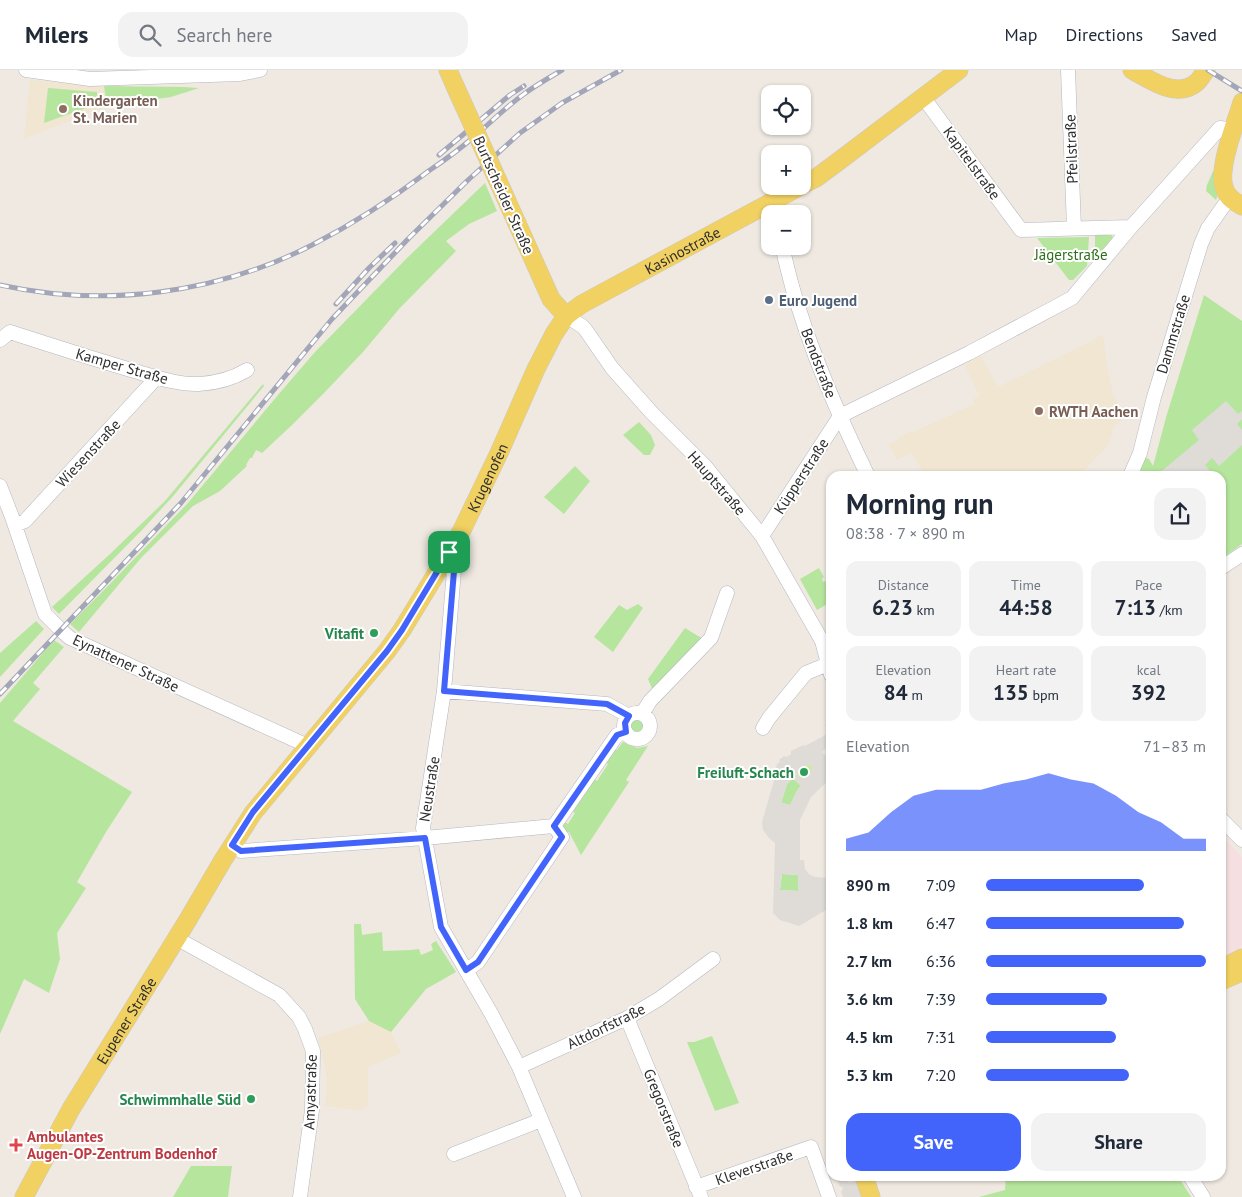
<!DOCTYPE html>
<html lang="en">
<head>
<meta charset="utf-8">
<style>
	:root { --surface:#fff; --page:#f2f2f3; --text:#1f2937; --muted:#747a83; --line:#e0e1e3; --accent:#4264fb }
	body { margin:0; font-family:"PT Sans",sans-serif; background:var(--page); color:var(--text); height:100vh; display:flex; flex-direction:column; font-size:19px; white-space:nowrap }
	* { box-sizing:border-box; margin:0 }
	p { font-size:16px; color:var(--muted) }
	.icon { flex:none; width:28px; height:28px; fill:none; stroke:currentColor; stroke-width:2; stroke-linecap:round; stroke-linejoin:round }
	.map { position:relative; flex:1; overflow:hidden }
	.sheet { position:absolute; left:826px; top:401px; width:400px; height:710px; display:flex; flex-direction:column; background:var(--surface); border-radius:15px; box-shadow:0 1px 4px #0004 }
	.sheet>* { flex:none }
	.tools { position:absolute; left:761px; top:15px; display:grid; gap:10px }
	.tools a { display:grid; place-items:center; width:50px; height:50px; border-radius:10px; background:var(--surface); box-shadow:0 1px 4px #0004; font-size:25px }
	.pin { position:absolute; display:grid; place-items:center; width:42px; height:42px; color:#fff; margin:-21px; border-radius:10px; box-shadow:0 2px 8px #0006 }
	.round { display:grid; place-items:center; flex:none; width:52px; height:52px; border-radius:15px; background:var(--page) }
	.summary { display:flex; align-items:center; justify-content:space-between; height:85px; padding:0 20px }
	h1 { font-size:28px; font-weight:700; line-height:38px }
	.metrics { display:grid; grid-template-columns:repeat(3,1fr); gap:8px; height:85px; padding:5px 20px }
	.metrics div { display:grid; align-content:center; border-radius:12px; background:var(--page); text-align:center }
	.metrics b { font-size:21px; font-weight:700 }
	.metrics small { font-size:14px; font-weight:400 }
	.metrics p { font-size:14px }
	.chart { height:140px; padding:10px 20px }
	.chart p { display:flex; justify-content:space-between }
	.chart svg { width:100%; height:90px; margin-top:5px; fill:var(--accent); opacity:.7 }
	.button { display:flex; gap:10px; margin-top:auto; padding:10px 20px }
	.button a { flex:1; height:58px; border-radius:15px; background:var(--accent); color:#fff; font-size:20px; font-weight:700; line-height:58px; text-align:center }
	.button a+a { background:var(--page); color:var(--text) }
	ul { padding:0 20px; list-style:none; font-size:16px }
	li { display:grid; grid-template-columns:80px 60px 1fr; align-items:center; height:38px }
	li i { height:12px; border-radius:6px; background:var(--accent) }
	header { display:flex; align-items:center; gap:30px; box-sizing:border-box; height:70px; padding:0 25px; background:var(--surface); border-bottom:1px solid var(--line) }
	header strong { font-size:24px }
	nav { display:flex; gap:28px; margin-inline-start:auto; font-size:18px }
	.search { width:350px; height:45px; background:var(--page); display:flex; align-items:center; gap:12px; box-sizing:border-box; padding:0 18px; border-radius:15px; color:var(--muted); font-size:19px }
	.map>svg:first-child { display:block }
</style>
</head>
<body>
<header>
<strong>Milers</strong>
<div class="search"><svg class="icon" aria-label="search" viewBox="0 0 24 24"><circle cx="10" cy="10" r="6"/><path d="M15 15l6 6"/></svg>Search here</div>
<nav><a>Map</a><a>Directions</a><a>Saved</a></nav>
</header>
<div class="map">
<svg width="1242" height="1127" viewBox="0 0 1242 1127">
	<rect width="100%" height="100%" fill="#efe9e1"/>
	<path fill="#f0e6d1" d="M 30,10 L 104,16 L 107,36 L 24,69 Z
		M 1103,264 L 1107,296 L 1114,329 L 1116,328 L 1122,348 L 1121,352 L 1114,356 L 1108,375 L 1079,406 L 926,406 L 911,383 L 897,390 L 889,375 L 898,370 L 897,368 L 912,361 L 913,362 L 975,334 L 973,330 L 979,326 L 965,295 L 980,285 L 998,317 L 1088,273 Z
		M 369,951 L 391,962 L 401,983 L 368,997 L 368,1035 L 363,1039 L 357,1040 L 325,1036 L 327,1017 L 325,996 L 318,968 Z"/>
	<path fill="#f5dfe0" d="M 1221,765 L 1242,787 L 1242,876 L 1221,893 Z"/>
	<path fill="#b6e59e" d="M 104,16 L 183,17 L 199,18 L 171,27 L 107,36 Z
		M 48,18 L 97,22 L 97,34 L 44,53 Z
		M 1213,101 L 1215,102 L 1217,127 L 1216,130 L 1206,121 L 1207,115 Z
		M 485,113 L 497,141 L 469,154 L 446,171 L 456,181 L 399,239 L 363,282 L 323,324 L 292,355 L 262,383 L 256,380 L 252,388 L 250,388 L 246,395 L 247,396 L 220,421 L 193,436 L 141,488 L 79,562 L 70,554 L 106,518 L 188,433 L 278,325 L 315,282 L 407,188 Z
		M 1095,165 L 1112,165 L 1113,168 L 1099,183 L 1095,180 Z
		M 1089,167 L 1087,196 L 1073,210 L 1069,210 L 1037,168 Z
		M 1204,225 L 1242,251 L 1242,474 L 1221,489 L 1221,406 L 1137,406 L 1144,387 L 1149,389 L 1153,396 L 1167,344 Z
		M 263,314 L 264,316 L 174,425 L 143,459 L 59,544 L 52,537 L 110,484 L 165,431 Z
		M 639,352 L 651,365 L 655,375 L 650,385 L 644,385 L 623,365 Z
		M 575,396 L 590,411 L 564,444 L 544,427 Z
		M 819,498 L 824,507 L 822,508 L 823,512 L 826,511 L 831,520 L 831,532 L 817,540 L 800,509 Z
		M 638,534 L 643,538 L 613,582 L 594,567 L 619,535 L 627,540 Z
		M 36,551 L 44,559 L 0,607 L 0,583 Z
		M 685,558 L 703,569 L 653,621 L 648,609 Z
		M 54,570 L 64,577 L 33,613 L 40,619 L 13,651 L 132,722 L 106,762 L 77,812 L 86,818 L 57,863 L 60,889 L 49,923 L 24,909 L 0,964 L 0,633 Z
		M628 656a9 9 0 1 1 18 0a9 9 0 1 1-18 0Z
		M 623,672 L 637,678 L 648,676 L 626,710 L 629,712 L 581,785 L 569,762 L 566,762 L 559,750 L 560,749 L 568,754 L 575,743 L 568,738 L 590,706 L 597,711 L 608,694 L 601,689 L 611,676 L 617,680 Z
		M 793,708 L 801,716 L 798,719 L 790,735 L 781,733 L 787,714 Z
		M 782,804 L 798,805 L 798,821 L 780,820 Z
		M 354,854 L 361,854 L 362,865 L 382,862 L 383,881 L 411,880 L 419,879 L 421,885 L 433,880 L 431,874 L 436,871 L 456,902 L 426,919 L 391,962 L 369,951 L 355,929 Z
		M 712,966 L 739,1033 L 715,1041 L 687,972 L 694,972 Z
		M 191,1096 L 232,1096 L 228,1127 L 173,1127 Z
		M 1006,1106 L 1178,1106 L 1191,1127 L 979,1127 L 1005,1120 Z"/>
	<path fill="#c9ec9a" d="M 809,694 L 813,699 L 802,710 L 796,703 L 801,699 L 802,700 Z"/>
	<path fill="#dfdcd8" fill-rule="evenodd" d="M 1226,331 L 1238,344 L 1242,341 L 1242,349 L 1237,354 L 1242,360 L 1242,375 L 1219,396 L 1212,388 L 1205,395 L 1214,406 L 1158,406 L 1157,405 L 1199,370 L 1192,360 Z
		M 831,651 L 831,673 L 822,682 L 829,689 L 831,687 L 831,708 L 811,727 L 800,750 L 800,790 L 804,790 L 805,799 L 810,805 L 815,807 L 831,808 L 831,837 L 799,856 L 780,850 L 773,843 L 775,773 L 769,768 L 763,760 L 762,752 L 775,707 L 774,707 L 777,694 L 780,692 L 779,690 L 784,686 L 787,687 L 791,684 L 791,681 L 799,677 L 804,675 L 805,676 L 829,663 L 825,655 ZM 809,694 L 813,699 L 801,709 L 796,703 L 801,699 L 802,700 ZM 793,708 L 801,716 L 798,719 L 790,735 L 781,732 L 787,714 ZM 782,804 L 798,805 L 798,821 L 780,820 Z
		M 836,1106 L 847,1106 L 849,1113 L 854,1111 L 852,1106 L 858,1106 L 865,1127 L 843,1127 L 841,1121 L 843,1120 L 842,1116 L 840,1117 Z"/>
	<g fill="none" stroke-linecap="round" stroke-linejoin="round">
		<defs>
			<path id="minor" d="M 26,0 L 90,9 L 240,4 L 260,0
				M 1068,0 L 1074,158
				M 923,27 L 1021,160 L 1131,157
				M 782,176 C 787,197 792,219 799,239 C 817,297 842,352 868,406
				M 566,246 L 582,256 L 585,259 L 612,298 L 651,342 L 705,396 L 762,466 L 822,571 L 831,605
				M 0,270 L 10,262 C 50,275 91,288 131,300 C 153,306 177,315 199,314 C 216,313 232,309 247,300
				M 840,346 L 969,283 L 1072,228 L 1131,157 L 1220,58 L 1234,60
				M 1130,406 L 1140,383 L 1154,327 L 1201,174 L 1208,158 L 1230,127
				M 0,416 L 12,447 L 45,544 L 63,562 L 70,568 L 308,676
				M 15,455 L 25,451 L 157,307
				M 762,466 L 840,346
				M 449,482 L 455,489 L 444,621 L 423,758 L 441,857 L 492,945 L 519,997 L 574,1127
				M 1221,498 L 1242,484
				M 444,621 L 607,634 L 629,646
				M624 656a13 13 0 1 1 26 0a13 13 0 1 1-26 0Z
				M 642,644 L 650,631 L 711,568 L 727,523
				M 763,658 L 769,648 L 806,603 L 828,594
				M 1221,749 L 1242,770
				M 554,756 L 617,665 L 626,662
				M 232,775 L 241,781 L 425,768 L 554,756
				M 176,868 L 279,925 L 299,947 L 305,959 L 313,981 L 312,1040 L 300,1127
				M 467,900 L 478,892 L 562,767 L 554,756
				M 627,948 L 701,1127
				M 519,997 L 627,948 L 659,929 L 713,889
				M 454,1084 L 541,1050
				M 1190,1106 L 1203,1127
				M 696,1117 L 811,1077 L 829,1127"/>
			<g id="major">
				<path d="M 448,0 L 455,16"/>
				<path d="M 1132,0 C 1151,10 1176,29 1196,13 C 1200,10 1203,4 1206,0"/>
				<path d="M 1242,32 C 1236,53 1216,101 1225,120 C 1228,128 1235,132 1242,136"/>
				<path d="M 498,111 L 551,229 L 566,246"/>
				<path d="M 802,115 L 816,108 L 835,94 L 959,0"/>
				<path d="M 1221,901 L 1232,893 L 1242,888"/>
				<path d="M 1221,911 L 1242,902"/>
				<path d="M 864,1106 L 871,1127"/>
				<path id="s1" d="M 24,1127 L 71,1039 L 186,853 L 223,790 L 253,743 L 387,581 L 402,560 L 436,504 L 462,460 L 499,383 L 536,299 L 554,264 L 566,246 L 582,234 L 801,116"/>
			</g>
		</defs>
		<use href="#minor" stroke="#b4b7c1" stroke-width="15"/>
		<use href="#major" stroke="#c9c9c9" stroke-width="19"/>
		<use href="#minor" stroke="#fff" stroke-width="14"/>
		<use href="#major" stroke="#f2d163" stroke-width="18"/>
		<defs>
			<path id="rail" d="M 1208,0 L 1242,21
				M 439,85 L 510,25 L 524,16
				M 0,215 C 104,238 217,224 312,175 C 353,154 393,128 430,100 C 445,90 461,78 475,66 C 491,52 506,37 524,24 C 536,15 549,8 562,0
				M 336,234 L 369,198 L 395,173
				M 0,624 L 181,433 L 332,249 L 408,169 L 467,111 L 520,63 L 562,33 L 621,0"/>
		</defs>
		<use href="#rail" stroke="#a3a6b8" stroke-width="5"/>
		<use href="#rail" stroke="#fff" stroke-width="3" stroke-dasharray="9" stroke-linecap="butt"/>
		<defs>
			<path id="major-bridge" d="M 455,16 L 498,111"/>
		</defs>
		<use href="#major-bridge" stroke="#c9c9c9" stroke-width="19" stroke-linecap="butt"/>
		<use href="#major-bridge" stroke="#f2d163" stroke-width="18"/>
	</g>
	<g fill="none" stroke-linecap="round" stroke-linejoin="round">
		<defs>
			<path id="route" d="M 449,482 L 455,489 L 444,621 L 607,634 L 629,646 L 625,653 L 626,662 L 617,665 L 554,756 L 562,767 L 478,892 L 466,900 L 441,857 L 425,768 L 241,781 L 232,775 L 253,742 L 387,581 L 402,560 Z"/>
		</defs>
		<use href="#route" stroke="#fff" stroke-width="10"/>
		<use href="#route" stroke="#4264fb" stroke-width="6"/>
	</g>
	<g fill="#8d6e63" stroke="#fff" stroke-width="2">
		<circle cx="63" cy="39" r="5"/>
		<circle cx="1039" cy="341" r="5"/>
	</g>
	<circle fill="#5c6f8a" stroke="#fff" stroke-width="2" cx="769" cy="230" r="5"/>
	<g fill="#2e9e5b" stroke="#fff" stroke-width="2">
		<circle cx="374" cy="563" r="5"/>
		<circle cx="804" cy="702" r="5"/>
		<circle cx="251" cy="1029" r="5"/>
	</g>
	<path fill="#e0444e" stroke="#fff" stroke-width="2" d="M13.5 1067.5h5v5h5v5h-5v5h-5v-5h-5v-5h5z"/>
	<g text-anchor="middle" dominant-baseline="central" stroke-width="4" stroke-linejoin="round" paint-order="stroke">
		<g font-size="15" font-weight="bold" fill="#785e54" stroke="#fff" text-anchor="start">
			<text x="73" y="30">Kindergarten<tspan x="73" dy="17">St. Marien</tspan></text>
			<text x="1049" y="341">RWTH Aachen</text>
		</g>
		<g font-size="15" fill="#2e2e2e" stroke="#fff">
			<text transform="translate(1071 79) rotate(-92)">Pfeilstraße</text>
			<text transform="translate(972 93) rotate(54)">Kapitelstraße</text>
			<text transform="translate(504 125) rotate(66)">Burtscheider Straße</text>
			<text stroke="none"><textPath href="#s1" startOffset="1172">Kasinostraße</textPath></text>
			<text transform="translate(1173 264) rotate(-73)">Dammstraße</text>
			<text transform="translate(819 293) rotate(69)">Bendstraße</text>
			<text transform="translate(122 296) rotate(16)">Kamper Straße</text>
			<text transform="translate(88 383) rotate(-47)">Wiesenstraße</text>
			<text transform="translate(801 406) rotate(-57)">Küpperstraße</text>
			<text stroke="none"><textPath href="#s1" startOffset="858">Krugenofen</textPath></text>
			<text transform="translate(717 413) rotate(49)">Hauptstraße</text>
			<text transform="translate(126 593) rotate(25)">Eynattener Straße</text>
			<text transform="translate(429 719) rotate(-81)">Neustraße</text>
			<text stroke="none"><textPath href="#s1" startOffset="204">Eupener Straße</textPath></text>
			<text transform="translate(606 956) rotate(-26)">Altdorfstraße</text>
			<text transform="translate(310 1022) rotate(-88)">Amyastraße</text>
			<text transform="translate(664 1038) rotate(68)">Gregorstraße</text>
			<text transform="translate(754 1097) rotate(-19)">Kleverstraße</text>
		</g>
		<g font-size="15" fill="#2c6e1b" stroke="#fff">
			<text x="1071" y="184">Jägerstraße</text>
		</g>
		<g font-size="15" font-weight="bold" fill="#4e5e75" stroke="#fff" text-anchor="start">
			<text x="779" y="230">Euro Jugend</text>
		</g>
		<g font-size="15" font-weight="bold" fill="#27864d" stroke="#fff" text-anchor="end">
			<text x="364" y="563">Vitafit</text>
			<text x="794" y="702">Freiluft-Schach</text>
			<text x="241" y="1029">Schwimmhalle Süd</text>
		</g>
		<g font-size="15" font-weight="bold" fill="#be3a42" stroke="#fff" text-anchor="start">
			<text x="27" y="1066">Ambulantes<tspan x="27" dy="17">Augen-OP-Zentrum Bodenhof</tspan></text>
		</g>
	</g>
</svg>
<div class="tools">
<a><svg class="icon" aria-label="locate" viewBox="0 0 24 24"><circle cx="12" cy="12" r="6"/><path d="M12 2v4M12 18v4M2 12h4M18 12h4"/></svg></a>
<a>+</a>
<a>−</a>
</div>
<div class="pin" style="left:449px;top:482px;background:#1e9e55"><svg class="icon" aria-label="arrive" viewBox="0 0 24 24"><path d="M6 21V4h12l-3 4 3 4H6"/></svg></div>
<section class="sheet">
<div class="summary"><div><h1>Morning run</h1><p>08:38 · 7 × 890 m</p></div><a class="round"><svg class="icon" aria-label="share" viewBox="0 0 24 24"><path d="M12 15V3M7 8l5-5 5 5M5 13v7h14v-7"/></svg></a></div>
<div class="metrics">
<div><p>Distance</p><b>6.23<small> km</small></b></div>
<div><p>Time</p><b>44:58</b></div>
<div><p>Pace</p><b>7:13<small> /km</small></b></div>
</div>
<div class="metrics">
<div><p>Elevation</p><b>84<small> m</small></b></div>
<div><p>Heart rate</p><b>135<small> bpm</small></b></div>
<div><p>kcal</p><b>392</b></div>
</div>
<div class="chart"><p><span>Elevation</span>71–83 m</p>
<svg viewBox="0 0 160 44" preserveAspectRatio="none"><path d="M0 44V38L10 35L20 25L30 17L40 14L50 14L60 14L70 11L80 9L90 6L100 9L110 11L120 17L130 25L140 30L150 38L160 38V44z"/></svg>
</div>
<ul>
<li><b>890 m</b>7:09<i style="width:72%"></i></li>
<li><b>1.8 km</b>6:47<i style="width:90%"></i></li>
<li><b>2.7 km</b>6:36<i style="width:100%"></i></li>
<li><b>3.6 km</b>7:39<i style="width:55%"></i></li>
<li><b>4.5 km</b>7:31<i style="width:59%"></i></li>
<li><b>5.3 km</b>7:20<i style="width:65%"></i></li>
</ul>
<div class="button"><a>Save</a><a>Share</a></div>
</section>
</div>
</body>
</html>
